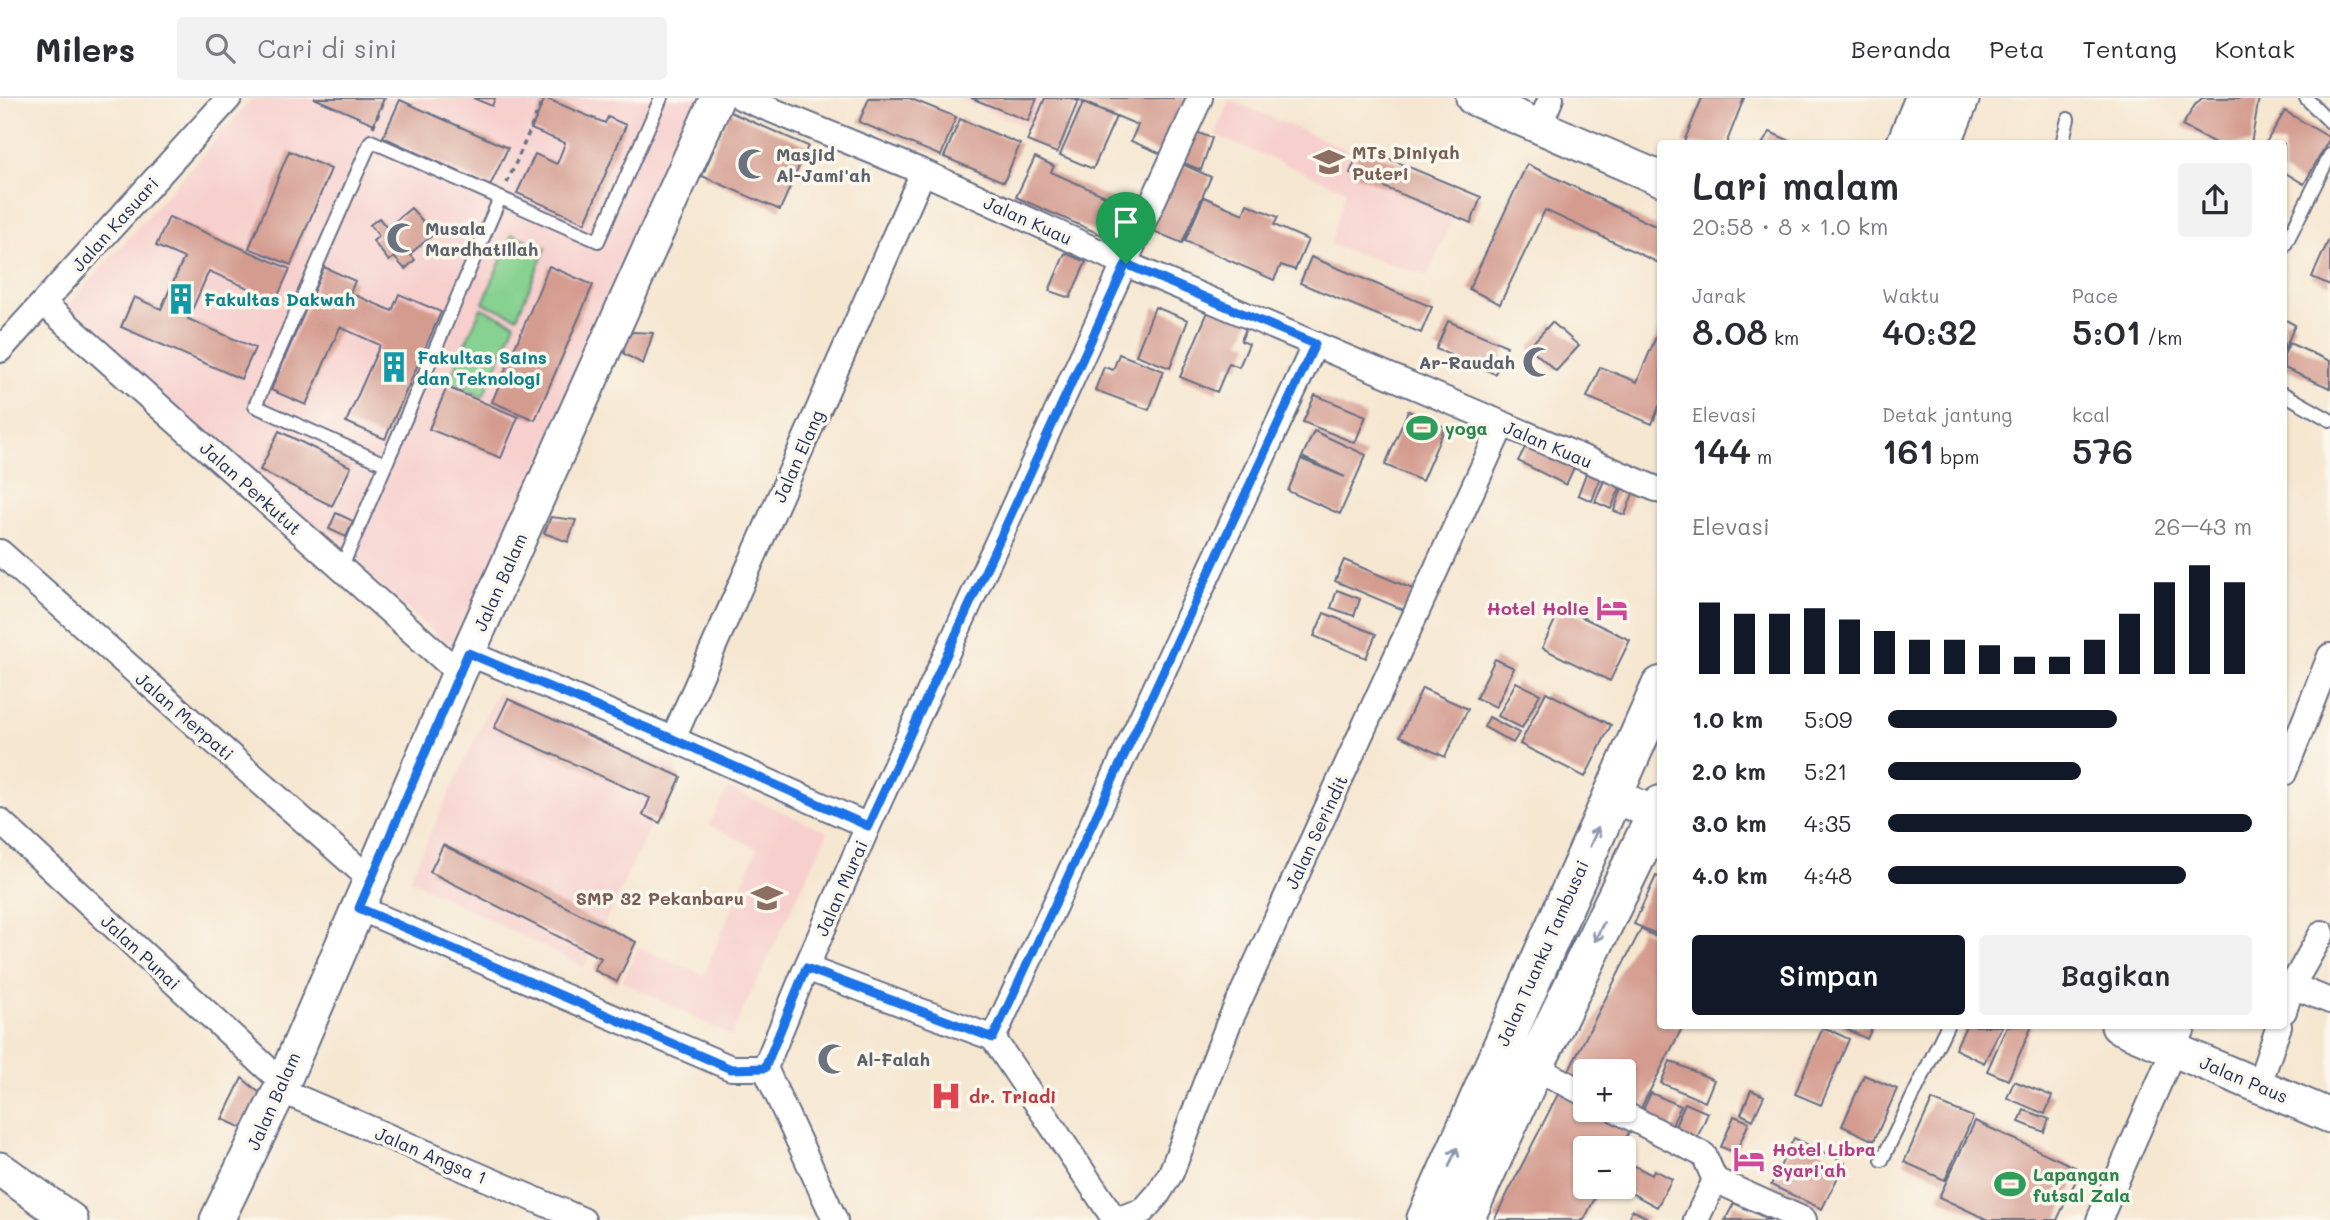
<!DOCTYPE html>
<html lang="id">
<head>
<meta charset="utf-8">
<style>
	:root { --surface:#fff; --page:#f2f2f3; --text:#2b2b33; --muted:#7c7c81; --line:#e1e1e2; --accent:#111827 }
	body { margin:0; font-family:Mali,sans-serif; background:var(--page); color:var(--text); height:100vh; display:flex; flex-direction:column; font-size:26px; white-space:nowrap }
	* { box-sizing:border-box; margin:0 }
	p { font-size:23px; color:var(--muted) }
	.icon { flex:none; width:38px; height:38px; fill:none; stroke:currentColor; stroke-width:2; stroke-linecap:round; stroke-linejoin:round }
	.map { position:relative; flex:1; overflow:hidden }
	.drawer { position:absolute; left:1657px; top:42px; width:630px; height:889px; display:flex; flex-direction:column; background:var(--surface); border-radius:7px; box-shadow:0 2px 5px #0004 }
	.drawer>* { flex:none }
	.fabs { position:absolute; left:1573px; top:961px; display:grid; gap:14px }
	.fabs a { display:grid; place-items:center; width:63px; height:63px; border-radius:7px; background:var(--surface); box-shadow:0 2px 5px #0004; font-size:35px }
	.pin { position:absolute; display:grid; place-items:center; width:60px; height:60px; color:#fff; margin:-72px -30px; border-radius:50% 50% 50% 0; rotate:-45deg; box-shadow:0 0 7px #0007 }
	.pin .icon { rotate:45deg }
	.round { display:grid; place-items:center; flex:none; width:74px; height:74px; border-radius:7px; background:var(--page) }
	.overview { display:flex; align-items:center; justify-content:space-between; height:119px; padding:0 35px }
	h1 { font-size:38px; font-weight:600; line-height:52px }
	.metrics { display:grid; grid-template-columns:repeat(3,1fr); gap:10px; height:119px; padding:7px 35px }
	.metrics div { display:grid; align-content:center }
	.metrics b { font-size:35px; font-weight:600 }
	.metrics small { font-size:19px; font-weight:400 }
	.metrics p { font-size:19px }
	.chart { height:196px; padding:14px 35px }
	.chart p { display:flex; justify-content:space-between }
	.chart svg { width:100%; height:126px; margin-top:7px; stroke:var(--accent); stroke-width:6 }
	.primary-button { display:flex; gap:14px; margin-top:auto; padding:14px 35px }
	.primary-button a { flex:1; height:80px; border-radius:7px; background:var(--accent); color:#fff; font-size:28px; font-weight:600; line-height:80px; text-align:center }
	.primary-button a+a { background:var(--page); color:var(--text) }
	ul { padding:0 35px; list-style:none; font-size:23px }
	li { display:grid; grid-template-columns:112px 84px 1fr; align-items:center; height:52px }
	li i { height:18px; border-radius:9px; background:var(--accent) }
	header { display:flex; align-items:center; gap:42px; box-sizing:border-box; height:98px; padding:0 35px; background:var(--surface); border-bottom:2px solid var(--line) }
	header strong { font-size:33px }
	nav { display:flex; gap:38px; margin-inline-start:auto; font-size:24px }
	.search { width:490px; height:63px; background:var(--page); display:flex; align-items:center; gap:18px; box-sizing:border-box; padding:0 24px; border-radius:7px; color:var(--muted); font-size:26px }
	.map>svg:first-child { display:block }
</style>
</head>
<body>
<header>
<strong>Milers</strong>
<div class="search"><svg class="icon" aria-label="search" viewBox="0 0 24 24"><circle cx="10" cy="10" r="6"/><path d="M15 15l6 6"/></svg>Cari di sini</div>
<nav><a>Beranda</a><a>Peta</a><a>Tentang</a><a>Kontak</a></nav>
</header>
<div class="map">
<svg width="2330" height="1122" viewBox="0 0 2330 1122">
	<rect width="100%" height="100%" fill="#fbf7ec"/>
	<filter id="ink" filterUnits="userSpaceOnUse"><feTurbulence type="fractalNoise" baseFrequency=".0143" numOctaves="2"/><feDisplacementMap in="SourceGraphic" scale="14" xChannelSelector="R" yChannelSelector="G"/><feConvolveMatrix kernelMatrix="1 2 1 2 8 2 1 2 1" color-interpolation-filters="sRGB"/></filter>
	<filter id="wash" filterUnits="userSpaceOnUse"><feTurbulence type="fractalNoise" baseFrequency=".00686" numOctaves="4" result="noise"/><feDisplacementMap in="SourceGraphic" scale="28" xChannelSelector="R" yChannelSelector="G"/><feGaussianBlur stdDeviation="1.57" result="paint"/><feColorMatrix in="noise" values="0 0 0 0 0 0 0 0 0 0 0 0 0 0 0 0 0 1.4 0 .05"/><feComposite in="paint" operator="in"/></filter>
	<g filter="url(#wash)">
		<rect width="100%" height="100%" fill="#f6e7d1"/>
		<path fill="#f7d0ce" d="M 253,0 L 701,0 L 455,553 L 64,212 Z
			M 957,0 L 1045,0 L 1031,31 Z
			M 1230,2 L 1461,100 L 1428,178 L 1330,147 L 1346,92 L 1215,37 Z
			M 497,594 L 678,670 L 584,869 L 409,781 Z
			M 728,690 L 828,734 L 731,938 L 622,883 L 638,849 L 704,877 L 757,750 L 709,727 Z"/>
		<path fill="#87d290" stroke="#518077" stroke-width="2" d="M 512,136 L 546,150 L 517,219 L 483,205 Z
			M 481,210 L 515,225 L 483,299 L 448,284 Z"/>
		<g id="blocks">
			<path fill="#d49b8f" d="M 314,0 L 384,0 L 374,26 Z
				M 473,0 L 495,0 L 492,8 Z
				M 545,0 L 605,25 L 608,19 L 626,27 L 585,125 L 517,95 L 535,56 L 557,66 L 565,45 L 531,31 Z
				M 869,0 L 909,0 L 956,19 L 941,58 L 859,24 Z
				M 971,0 L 1037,0 L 1028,23 Z
				M 1045,0 L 1071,0 L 1078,3 L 1057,55 L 1027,43 Z
				M 1074,0 L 1188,0 L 1164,57 L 1131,43 L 1138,27 Z
				M 1702,0 L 1744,0 L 1726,46 L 1683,46 Z
				M 2202,0 L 2259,0 L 2251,46 L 2217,46 L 2182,28 L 2195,7 Z
				M 400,2 L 508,50 L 490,88 L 383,39 Z
				M 1083,5 L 1116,19 L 1093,71 L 1060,57 Z
				M 2285,13 L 2330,40 L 2304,86 L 2284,74 L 2284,46 L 2265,46 Z
				M 730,14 L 808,48 L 780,112 L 702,78 Z
				M 960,21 L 1020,46 L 1004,84 L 944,59 Z
				M 1196,34 L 1212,40 L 1201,72 L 1184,65 Z
				M 1770,34 L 1790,43 L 1789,46 L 1762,46 Z
				M 1361,49 L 1481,99 L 1471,125 L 1350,75 Z
				M 289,53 L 331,71 L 291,167 L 249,150 Z
				M 1035,59 L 1054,68 L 1051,74 L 1119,104 L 1104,138 L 1016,99 Z
				M 1180,65 L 1211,79 L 1182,145 L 1151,132 Z
				M 1527,66 L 1661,131 L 1661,166 L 1545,112 L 1500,206 L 1469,191 Z
				M 1204,99 L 1243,116 L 1247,106 L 1278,119 L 1274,127 L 1308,142 L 1295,172 L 1281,167 L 1274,182 L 1185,143 Z
				M 411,110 L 434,136 L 410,156 L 415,162 L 405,171 L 394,159 L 389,163 L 373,143 L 379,138 L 370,127 L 379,120 L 387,130 Z
				M 169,119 L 290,171 L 276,202 L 209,173 L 188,221 L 255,250 L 241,281 L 121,229 L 134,199 L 161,211 L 184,160 L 156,148 Z
				M 2330,139 L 2330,187 L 2312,179 Z
				M 1065,155 L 1086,164 L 1070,200 L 1049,193 Z
				M 1311,159 L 1432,209 L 1421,235 L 1300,185 Z
				M 549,168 L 593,187 L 535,322 L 492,304 Z
				M 324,169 L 355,183 L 350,195 L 392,213 L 399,196 L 441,214 L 385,341 L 346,324 L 380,247 L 340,229 L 306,307 L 271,292 Z
				M 1212,204 L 1250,220 L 1241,243 L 1249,246 L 1239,269 L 1229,265 L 1217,294 L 1180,279 Z
				M 1155,209 L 1188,222 L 1170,270 L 1136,257 Z
				M 2284,221 L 2295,227 L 2284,253 Z
				M 1448,223 L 1507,248 L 1495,276 L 1436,251 Z
				M 1552,224 L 1579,248 L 1556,273 L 1529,249 Z
				M 1661,227 L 1661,304 L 1652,326 L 1587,299 L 1600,269 L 1637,284 Z
				M 633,234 L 653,235 L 643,266 L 624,256 L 623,241 Z
				M 2289,245 L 2330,263 L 2330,290 L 2284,270 L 2284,257 Z
				M 1119,256 L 1164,273 L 1149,312 L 1095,292 L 1104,269 L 1113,272 Z
				M 447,289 L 518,319 L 501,360 L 429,331 Z
				M 1315,297 L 1366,318 L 1355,345 L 1303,324 Z
				M 1408,313 L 1445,329 L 1422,383 L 1385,367 Z
				M 279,333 L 351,369 L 332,408 L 260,372 Z
				M 1314,333 L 1366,357 L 1340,416 L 1288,393 L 1301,361 L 1345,379 L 1302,359 Z
				M 1530,340 L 1577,363 L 1566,387 L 1518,363 Z
				M 1588,370 L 1602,375 L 1592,403 L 1578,397 Z
				M 1605,380 L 1621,387 L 1611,411 L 1595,404 Z
				M 1623,387 L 1635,390 L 1625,417 L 1614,413 Z
				M 336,415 L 353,423 L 346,439 L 329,431 Z
				M 551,419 L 576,422 L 568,444 L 544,435 Z
				M 1344,462 L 1415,492 L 1406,513 L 1335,483 Z
				M 1337,492 L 1360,501 L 1354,518 L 1331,510 Z
				M 1561,509 L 1630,542 L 1610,583 L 1542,550 Z
				M 1324,515 L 1376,536 L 1366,560 L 1314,538 Z
				M 1495,561 L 1514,570 L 1496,609 L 1476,600 Z
				M 1516,584 L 1540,596 L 1522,630 L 1498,618 Z
				M 1422,590 L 1468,611 L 1445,659 L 1400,638 Z
				M 1546,594 L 1611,627 L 1585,679 L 1520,646 Z
				M 508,601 L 681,679 L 660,725 L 643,717 L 650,700 L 494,630 Z
				M 1489,619 L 1519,635 L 1513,645 L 1484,629 Z
				M 443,747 L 636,844 L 617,884 L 594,872 L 601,860 L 430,774 Z
				M 1656,778 L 1661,780 L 1661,838 L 1634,826 Z
				M 1641,831 L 1661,841 L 1661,928 L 1683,928 L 1639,1014 L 1624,1007 L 1624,973 L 1586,973 L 1586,988 L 1566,978 Z
				M 1840,928 L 1873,928 L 1867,941 Z
				M 1966,928 L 2002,928 L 1984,965 L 1955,951 Z
				M 2007,928 L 2032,928 L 2008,982 L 1987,973 Z
				M 1823,929 L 1849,941 L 1821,1007 L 1795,996 Z
				M 1670,963 L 1714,982 L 1705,1004 L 1661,985 Z
				M 1864,977 L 1897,991 L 1874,1043 L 1842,1028 Z
				M 242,980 L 261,996 L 242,1030 L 222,1021 Z
				M 2014,983 L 2052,998 L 2045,1016 L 2007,1000 Z
				M 1560,992 L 1586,1005 L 1586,1012 L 1599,1012 L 1632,1028 L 1621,1050 L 1586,1050 L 1586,1088 L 1601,1088 L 1584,1122 L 1494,1122 Z
				M 1751,992 L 1764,998 L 1753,1022 L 1741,1016 Z
				M 1651,995 L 1681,1008 L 1670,1031 L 1640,1018 Z
				M 1932,1002 L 1973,1019 L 1945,1082 L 1904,1064 Z
				M 1685,1005 L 1708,1015 L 1695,1045 L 1672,1035 Z
				M 2024,1012 L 2049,1021 L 2044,1034 L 2019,1024 Z
				M 1734,1018 L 1749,1024 L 1736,1055 L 1721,1049 Z
				M 1975,1023 L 2081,1072 L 2057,1122 L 1988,1122 L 1939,1099 Z
				M 1794,1040 L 1845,1065 L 1822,1111 L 1771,1087 Z
				M 1631,1066 L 1652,1077 L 1654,1072 L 1672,1081 L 1657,1109 L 1618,1088 L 1624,1088 L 1624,1078 Z
				M 1734,1105 L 1770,1122 L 1725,1122 Z
				M 1632,1112 L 1652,1122 L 1627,1122 Z"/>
		</g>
	</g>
	<g filter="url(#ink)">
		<use href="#blocks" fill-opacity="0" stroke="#686f86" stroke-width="2"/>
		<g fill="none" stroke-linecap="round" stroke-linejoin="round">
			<defs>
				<path id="service" d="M 2306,0 L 2330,24
					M 2062,46 L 2068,21
					M 2284,149 L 2330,57
					M 2284,296 L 2330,322
					M 385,366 L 255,308 L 371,43 L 598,143 L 661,0
					M 341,471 L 500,100
					M 1882,1062 L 1947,928"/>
				<path id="minor" d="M 742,0 L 923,74 L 1126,166 L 1661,393
					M 1539,29 L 1551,0
					M 43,205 L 459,575
					M 0,252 L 229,0
					M 0,454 L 371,782
					M 468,555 L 673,641 L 868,728
					M 673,641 L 923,74
					M 2284,675 L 2330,558
					M 0,723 L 282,984
					M 359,810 L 731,970 L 765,970
					M 806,870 L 993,940 L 1115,1122
					M 2292,888 L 2330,903
					M 2284,913 L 2292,888 L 2322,835
					M 993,940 L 1315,246
					M 1534,969 L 1586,996
					M 765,970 L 806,870 L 868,728 L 1200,0
					M 765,970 L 835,1122
					M 2259,986 L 2279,928
					M 280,992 L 583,1122
					M 1616,1012 L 1704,1057 L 1715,1082 L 1804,1122
					M 1114,1122 L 1143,1113 L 1158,1096 L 1171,1075 L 1228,927 L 1502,327
					M 1696,1122 L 1715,1082
					M 2099,1122 L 2184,928"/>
				<path id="secondary" d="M 1473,0 L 1661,81
					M 1612,697 L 1661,718
					M 2118,928 L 2330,1018
					M 0,1071 L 71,1122
					M 217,1122 L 280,992 L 459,575 L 717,0"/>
				<path id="primary" d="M 1906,46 L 1925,0
					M 1941,46 L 1960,0
					M 1426,1122 L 1661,588
					M 1464,1122 L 1534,969 L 1661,707"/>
			</defs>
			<use href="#service" stroke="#686f86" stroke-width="16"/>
			<use href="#minor" stroke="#686f86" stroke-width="28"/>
			<use href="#secondary" stroke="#686f86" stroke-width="37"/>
			<use href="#primary" stroke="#686f86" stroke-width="42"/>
			<path stroke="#686f86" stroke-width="3.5" stroke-dasharray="5 5" stroke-linecap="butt" d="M 373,29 L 385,0
				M 507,85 L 544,0"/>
			<use href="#service" stroke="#fff" stroke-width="12"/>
			<use href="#minor" stroke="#fff" stroke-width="24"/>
			<use href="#secondary" stroke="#fff" stroke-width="33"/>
			<use href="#primary" stroke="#fff" stroke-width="38"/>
		</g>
		<defs><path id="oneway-shaft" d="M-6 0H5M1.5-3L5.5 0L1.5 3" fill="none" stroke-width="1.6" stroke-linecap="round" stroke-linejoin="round" transform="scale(1.75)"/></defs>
		<g stroke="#8d97ae">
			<use href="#oneway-shaft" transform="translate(1594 739) rotate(-66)"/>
			<use href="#oneway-shaft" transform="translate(1599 834) rotate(116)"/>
			<use href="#oneway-shaft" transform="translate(1453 1059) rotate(-67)"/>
		</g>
	</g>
	<g fill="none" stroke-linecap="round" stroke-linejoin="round" filter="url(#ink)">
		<defs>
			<path id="route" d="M 1126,166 L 1315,246 L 993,940 L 806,870 L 765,970 L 731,971 L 359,810 L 468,555 L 673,641 L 868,728 Z"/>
		</defs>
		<use href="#route" stroke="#fff" stroke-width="14"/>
		<use href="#route" stroke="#1a73e8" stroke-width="9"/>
	</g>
	<defs>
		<symbol id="school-bare" viewBox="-9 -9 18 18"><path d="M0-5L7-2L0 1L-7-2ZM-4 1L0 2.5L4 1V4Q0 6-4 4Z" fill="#8d6e63" stroke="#fbf7ec" stroke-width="2.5" paint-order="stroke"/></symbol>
		<symbol id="mosque-bare" viewBox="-9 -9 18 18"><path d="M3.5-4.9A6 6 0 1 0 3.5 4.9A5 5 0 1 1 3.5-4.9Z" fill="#6b7280" stroke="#fbf7ec" stroke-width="2.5" paint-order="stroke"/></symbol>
		<symbol id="building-bare" viewBox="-9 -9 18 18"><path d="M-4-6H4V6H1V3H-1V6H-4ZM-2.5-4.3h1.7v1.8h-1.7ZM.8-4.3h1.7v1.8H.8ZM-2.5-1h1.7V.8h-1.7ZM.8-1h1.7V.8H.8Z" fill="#0f9aa8" stroke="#fbf7ec" stroke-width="2.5" paint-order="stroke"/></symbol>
		<symbol id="stadium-bare" viewBox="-9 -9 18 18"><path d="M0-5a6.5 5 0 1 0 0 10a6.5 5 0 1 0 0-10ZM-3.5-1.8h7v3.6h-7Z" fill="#2e9e5b" stroke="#fbf7ec" stroke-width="2.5" paint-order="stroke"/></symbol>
		<symbol id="hotel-bare" viewBox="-9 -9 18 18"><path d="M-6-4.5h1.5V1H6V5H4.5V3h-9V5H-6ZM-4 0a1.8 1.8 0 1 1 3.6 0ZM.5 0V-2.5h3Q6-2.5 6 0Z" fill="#d1479c" stroke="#fbf7ec" stroke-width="2.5" paint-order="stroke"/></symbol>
		<symbol id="hospital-bare" viewBox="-9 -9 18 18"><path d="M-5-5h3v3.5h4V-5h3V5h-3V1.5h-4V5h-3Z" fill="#e0444e" stroke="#fbf7ec" stroke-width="2.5" paint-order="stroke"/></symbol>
	</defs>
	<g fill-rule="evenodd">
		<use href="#school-bare" x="1307" y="42" width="44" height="44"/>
		<use href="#mosque-bare" x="731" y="44" width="44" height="44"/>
		<use href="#mosque-bare" x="380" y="118" width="44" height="44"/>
		<use href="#building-bare" x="159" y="179" width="44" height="44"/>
		<use href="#mosque-bare" x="1516" y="242" width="44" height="44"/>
		<use href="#building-bare" x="372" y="247" width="44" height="44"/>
		<use href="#stadium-bare" x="1400" y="308" width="44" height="44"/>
		<use href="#hotel-bare" x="1590" y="488" width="44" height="44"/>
		<use href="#school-bare" x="745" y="778" width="44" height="44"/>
		<use href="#mosque-bare" x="811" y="939" width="44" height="44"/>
		<use href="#hospital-bare" x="924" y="976" width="44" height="44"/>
		<use href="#hotel-bare" x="1727" y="1039" width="44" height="44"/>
		<use href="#stadium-bare" x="1988" y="1064" width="44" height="44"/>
	</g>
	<g text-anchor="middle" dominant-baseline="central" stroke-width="7" stroke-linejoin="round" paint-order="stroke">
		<g font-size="18" font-weight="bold" fill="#785e54" stroke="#fbf7ec" text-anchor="start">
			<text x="1352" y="54">MTs Diniyah<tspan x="1352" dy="21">Puteri</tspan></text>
			<text x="744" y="800" text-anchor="end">SMP 32 Pekanbaru</text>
		</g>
		<g font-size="18" font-weight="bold" fill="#5b616d" stroke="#fbf7ec" text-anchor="start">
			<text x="776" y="56">Masjid<tspan x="776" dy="21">Al-Jami'ah</tspan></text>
			<text x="425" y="130">Musala<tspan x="425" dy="21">Mardhatillah</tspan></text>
			<text x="1515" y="264" text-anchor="end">Ar-Raudah</text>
			<text x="856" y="961">Al-Falah</text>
		</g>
		<g font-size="18" fill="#1b2f5e" stroke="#fbf7ec">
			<text transform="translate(1028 122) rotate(24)">Jalan Kuau</text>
			<text transform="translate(115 126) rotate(-48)">Jalan Kasuari</text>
			<text transform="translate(1548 346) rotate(23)">Jalan Kuau</text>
			<text transform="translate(798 358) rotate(-66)">Jalan Elang</text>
			<text transform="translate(251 390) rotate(42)">Jalan Perkutut</text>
			<text transform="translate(500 484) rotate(-66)">Jalan Balam</text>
			<text transform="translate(185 618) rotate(41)">Jalan Merpati</text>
			<text transform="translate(1316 734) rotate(-65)">Jalan Serindit</text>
			<text transform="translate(841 790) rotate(-66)">Jalan Murai</text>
			<text transform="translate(141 854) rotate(43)">Jalan Punai</text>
			<text transform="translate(1542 855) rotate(-66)">Jalan Tuanku Tambusai</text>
			<text transform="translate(2244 981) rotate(23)">Jalan Paus</text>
			<text transform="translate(273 1003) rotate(-66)">Jalan Balam</text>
			<text transform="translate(431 1057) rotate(23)">Jalan Angsa 1</text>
		</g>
		<g font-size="18" font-weight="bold" fill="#0d838f" stroke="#fbf7ec" text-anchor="start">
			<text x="204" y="201">Fakultas Dakwah</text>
			<text x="417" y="259">Fakultas Sains<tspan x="417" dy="21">dan Teknologi</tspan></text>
		</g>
		<g font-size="18" font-weight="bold" fill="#27864d" stroke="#fbf7ec" text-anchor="start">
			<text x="1445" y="330">yoga</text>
			<text x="2033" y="1076">Lapangan<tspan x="2033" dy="21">futsal Zala</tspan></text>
		</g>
		<g font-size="18" font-weight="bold" fill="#b23c85" stroke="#fbf7ec" text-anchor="end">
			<text x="1589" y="510">Hotel Holie</text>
			<text x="1772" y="1051" text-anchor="start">Hotel Libra<tspan x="1772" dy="21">Syari'ah</tspan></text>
		</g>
		<g font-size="18" font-weight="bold" fill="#be3a42" stroke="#fbf7ec" text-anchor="start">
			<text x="969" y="998">dr. Triadi</text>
		</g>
	</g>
</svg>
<div class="fabs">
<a>+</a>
<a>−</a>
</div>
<div class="pin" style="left:1126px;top:166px;background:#1e9e55"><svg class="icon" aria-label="arrive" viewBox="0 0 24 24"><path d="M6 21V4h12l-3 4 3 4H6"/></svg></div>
<section class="drawer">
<div class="overview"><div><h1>Lari malam</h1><p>20:58 · 8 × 1.0 km</p></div><a class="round"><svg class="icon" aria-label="share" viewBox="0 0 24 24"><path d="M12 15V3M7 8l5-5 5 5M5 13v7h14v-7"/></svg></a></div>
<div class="metrics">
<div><p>Jarak</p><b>8.08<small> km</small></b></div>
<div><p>Waktu</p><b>40:32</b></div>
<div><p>Pace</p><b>5:01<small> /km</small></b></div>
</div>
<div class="metrics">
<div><p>Elevasi</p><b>144<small> m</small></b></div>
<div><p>Detak jantung</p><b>161<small> bpm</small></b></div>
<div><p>kcal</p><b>576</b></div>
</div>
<div class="chart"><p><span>Elevasi</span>26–43 m</p>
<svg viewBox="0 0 160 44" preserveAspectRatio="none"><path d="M5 44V19M15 44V23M25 44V23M35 44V21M45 44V25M55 44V29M65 44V32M75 44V32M85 44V34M95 44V38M105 44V38M115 44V32M125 44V23M135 44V12M145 44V6M155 44V12"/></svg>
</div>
<ul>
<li><b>1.0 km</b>5:09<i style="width:63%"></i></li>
<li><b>2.0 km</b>5:21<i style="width:53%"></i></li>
<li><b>3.0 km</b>4:35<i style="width:100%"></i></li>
<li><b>4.0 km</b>4:48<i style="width:82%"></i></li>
</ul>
<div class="primary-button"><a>Simpan</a><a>Bagikan</a></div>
</section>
</div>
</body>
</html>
